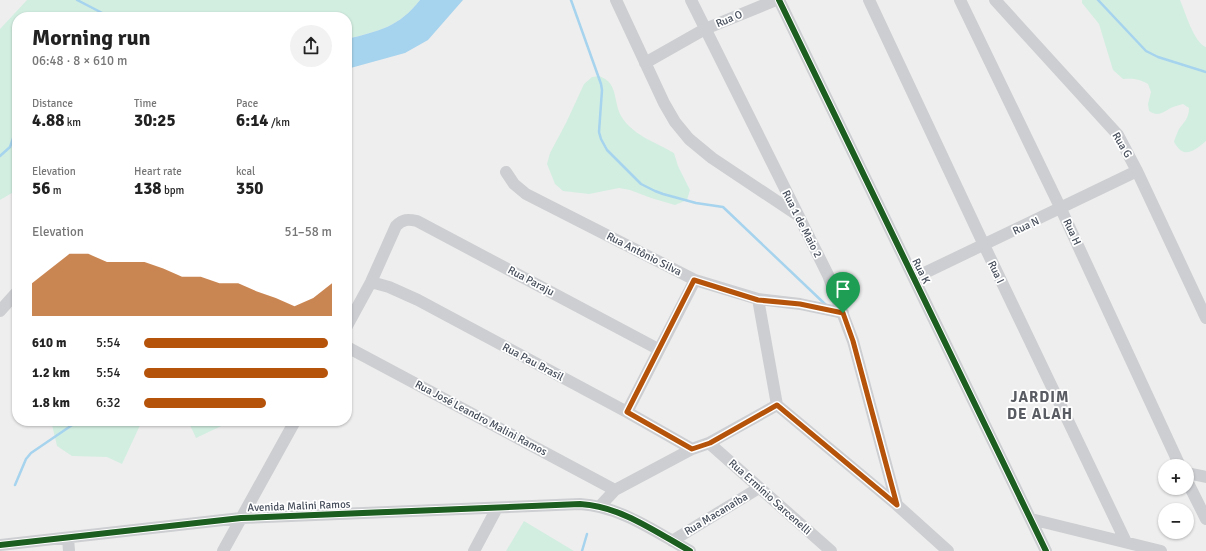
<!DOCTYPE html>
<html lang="en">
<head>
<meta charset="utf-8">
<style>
	:root { --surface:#fff; --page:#f2f2f2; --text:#222; --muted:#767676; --accent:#b45309 }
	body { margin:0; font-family:Signika,sans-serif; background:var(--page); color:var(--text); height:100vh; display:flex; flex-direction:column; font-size:15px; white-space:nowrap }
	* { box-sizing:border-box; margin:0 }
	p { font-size:13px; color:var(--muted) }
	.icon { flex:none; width:22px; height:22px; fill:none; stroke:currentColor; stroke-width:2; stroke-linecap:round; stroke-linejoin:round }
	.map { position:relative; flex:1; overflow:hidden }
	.panel { position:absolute; left:12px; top:12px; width:340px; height:414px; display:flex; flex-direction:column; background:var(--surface); border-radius:16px; box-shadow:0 1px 3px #0004 }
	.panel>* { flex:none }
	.tools { position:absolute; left:1158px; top:459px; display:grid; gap:8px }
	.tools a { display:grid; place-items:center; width:36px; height:36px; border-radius:50%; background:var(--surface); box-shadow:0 1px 3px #0004; font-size:20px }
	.pin { position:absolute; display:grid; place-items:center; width:34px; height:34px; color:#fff; margin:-41px -17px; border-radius:50% 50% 50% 0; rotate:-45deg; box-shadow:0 0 4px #0007 }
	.pin .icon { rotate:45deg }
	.round { display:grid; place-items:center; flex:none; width:42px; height:42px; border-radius:21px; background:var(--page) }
	.summary { display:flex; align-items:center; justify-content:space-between; height:68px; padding:0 20px }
	h1 { font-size:22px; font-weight:700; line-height:30px }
	.metrics { display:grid; grid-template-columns:repeat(3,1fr); gap:6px; height:68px; padding:4px 20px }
	.metrics div { display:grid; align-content:center }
	.metrics b { font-size:17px; font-weight:700 }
	.metrics small { font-size:11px; font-weight:400 }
	.metrics p { font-size:11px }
	.chart { height:112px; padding:8px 20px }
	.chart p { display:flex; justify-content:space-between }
	.chart svg { width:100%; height:72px; margin-top:4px; fill:var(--accent); opacity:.7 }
	ul { padding:0 20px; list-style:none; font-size:13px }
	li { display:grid; grid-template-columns:64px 48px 1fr; align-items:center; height:30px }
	li i { height:10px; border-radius:5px; background:var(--accent) }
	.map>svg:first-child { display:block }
</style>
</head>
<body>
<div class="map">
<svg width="1206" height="551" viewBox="0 0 1206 551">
	<rect width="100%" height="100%" fill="#efeeee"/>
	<path fill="#d2eee1" d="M 27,0 L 420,0 C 399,27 379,31 347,39 L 347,17 L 17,17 L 17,190 L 0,200 L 0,29 Z
		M 1082,0 L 1180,0 C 1185,11 1194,43 1206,47 L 1206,141 C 1194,151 1184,160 1174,142 C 1175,138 1177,133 1179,129 C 1184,122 1189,118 1189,108 L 1183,104 C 1180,105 1176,106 1173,107 C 1164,111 1159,118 1149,111 L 1148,104 L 1151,92 L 1148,84 C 1140,79 1133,78 1123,79 L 1113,70 L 1099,24 L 1082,3 Z
		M 599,76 C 620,83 612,104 623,119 C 635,136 657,143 674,153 L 678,166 L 690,190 L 687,200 L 675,205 L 651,198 L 630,190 L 619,188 L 589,194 L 563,191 L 555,184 L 547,164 L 550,153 L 566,123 L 584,84 L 592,77 Z
		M 54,421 L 142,421 L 122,464 L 107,457 L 72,456 L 57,446 L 52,425 Z
		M 186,421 L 232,421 L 196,438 L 190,425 Z
		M 524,521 L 574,551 L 506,551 Z"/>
	<path fill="#a6d3ed" d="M 420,0 L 463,0 L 428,40 L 405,53 L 347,69 L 347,39 C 379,31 399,27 420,0 Z"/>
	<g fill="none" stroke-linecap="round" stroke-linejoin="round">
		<path stroke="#a6d3ed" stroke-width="2.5" d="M 77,0 L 110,17
			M 571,0 L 601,84 L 602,90 L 599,132 L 601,139 L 607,150 L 641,184 L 655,191 L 663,194 L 696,203 L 723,207 L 826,305
			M 1098,0 L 1146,51 L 1158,57 L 1206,72
			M 0,156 L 10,147 L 17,127
			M 15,485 L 26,459 L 31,453 L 78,421
			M 582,551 L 587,534"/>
		<path stroke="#ccced1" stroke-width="12" d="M 616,0 L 664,103 L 675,122 L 689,139 L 712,158 L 796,214
			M 691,0 L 828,275 L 853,341 L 897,505
			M 779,0 L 1046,551
			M 869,0 L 984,245 L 1126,542
			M 960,0 L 1061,209 L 1180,466
			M 995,0 L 1118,135 L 1137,171 L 1206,318
			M 645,63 L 705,29 L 776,0
			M 506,172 L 514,184 L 526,194 L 695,280 L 758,299 L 800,304 L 843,313
			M 914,278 L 1137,171
			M 371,282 L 389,287 L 418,300 L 627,412 L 692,449
			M 758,299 L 777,405 L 897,505 L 948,551
			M 0,311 L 17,292
			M 347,326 L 371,282 L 396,226 C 403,219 408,219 417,221 L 658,349
			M 347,347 L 615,490
			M 627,412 L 695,280
			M 709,443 L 831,551
			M 1187,473 L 1206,477
			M 1187,481 L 1206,519
			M 600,506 L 615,490 L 692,449 L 709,443 L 777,405
			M 1031,519 L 1161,551
			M 68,538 L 69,551
			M 672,541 L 759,488
			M 0,545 L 241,518 L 580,504 C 620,506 656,532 690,551
			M 223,551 L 295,421
			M 474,551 L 497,508"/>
		<defs>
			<path id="cycleway" d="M 779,0 L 1046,551
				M 0,545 L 241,518 L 580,504 C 620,506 656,532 690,551"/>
		</defs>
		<use href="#cycleway" stroke="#fff" stroke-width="8"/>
		<use href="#cycleway" stroke="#1b5e20" stroke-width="6"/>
	</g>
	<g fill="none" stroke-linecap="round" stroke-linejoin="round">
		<defs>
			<path id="route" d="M 694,280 L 758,300 L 800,304 L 843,313 L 853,341 L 897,505 L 777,405 L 710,443 L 692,449 L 627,412 Z"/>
		</defs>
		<use href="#route" stroke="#fff" stroke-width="8"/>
		<use href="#route" stroke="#b45309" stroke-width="5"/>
	</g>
	<g text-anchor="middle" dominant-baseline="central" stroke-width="3.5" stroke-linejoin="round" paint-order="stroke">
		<g font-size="11" fill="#454d5a" stroke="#fff">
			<text transform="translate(729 19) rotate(-23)">Rua O</text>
			<text transform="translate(1122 145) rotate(59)">Rua G</text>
			<text transform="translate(802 224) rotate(63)">Rua 1 de Maio 2</text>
			<text transform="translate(1026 226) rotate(-25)">Rua N</text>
			<text transform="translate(1072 232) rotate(65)">Rua H</text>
			<text transform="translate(644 254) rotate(27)">Rua Antônio Silva</text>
			<text transform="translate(921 271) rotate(64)">Rua K</text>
			<text transform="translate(996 272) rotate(64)">Rua I</text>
			<text transform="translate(531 281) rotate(28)">Rua Paraju</text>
			<text transform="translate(533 362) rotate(28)">Rua Pau Brasil</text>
			<text transform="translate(481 418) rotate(28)">Rua José Leandro Malini Ramos</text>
			<text transform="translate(770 497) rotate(42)">Rua Ermínio Sarcenelli</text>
			<text transform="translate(299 506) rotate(-2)">Avenida Malini Ramos</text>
			<text transform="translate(716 514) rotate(-31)">Rua Macanaíba</text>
		</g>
		<g font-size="15" font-weight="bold" letter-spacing="1" fill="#595c62" stroke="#fff">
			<text x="1040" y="397">JARDIM<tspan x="1040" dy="17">DE ALAH</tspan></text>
		</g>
	</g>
</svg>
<div class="tools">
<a>+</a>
<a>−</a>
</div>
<div class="pin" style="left:843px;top:313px;background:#1e9e55"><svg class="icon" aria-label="arrive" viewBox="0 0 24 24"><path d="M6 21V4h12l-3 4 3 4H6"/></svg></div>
<section class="panel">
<div class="summary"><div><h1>Morning run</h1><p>06:48 · 8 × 610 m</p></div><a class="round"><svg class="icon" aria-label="share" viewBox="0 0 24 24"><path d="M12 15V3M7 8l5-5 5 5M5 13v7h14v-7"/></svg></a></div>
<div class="metrics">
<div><p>Distance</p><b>4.88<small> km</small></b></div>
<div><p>Time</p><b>30:25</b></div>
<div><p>Pace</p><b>6:14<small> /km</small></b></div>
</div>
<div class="metrics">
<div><p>Elevation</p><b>56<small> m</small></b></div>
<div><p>Heart rate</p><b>138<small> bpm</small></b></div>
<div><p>kcal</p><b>350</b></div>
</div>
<div class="chart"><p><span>Elevation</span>51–58 m</p>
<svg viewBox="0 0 160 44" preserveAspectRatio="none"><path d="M0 44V24L10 15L20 6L30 6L40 11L50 11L60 11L70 15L80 20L90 20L100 24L110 24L120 29L130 33L140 38L150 33L160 24V44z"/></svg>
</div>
<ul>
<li><b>610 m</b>5:54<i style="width:98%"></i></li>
<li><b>1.2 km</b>5:54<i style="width:98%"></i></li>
<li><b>1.8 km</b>6:32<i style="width:65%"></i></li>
</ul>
</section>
</div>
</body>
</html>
